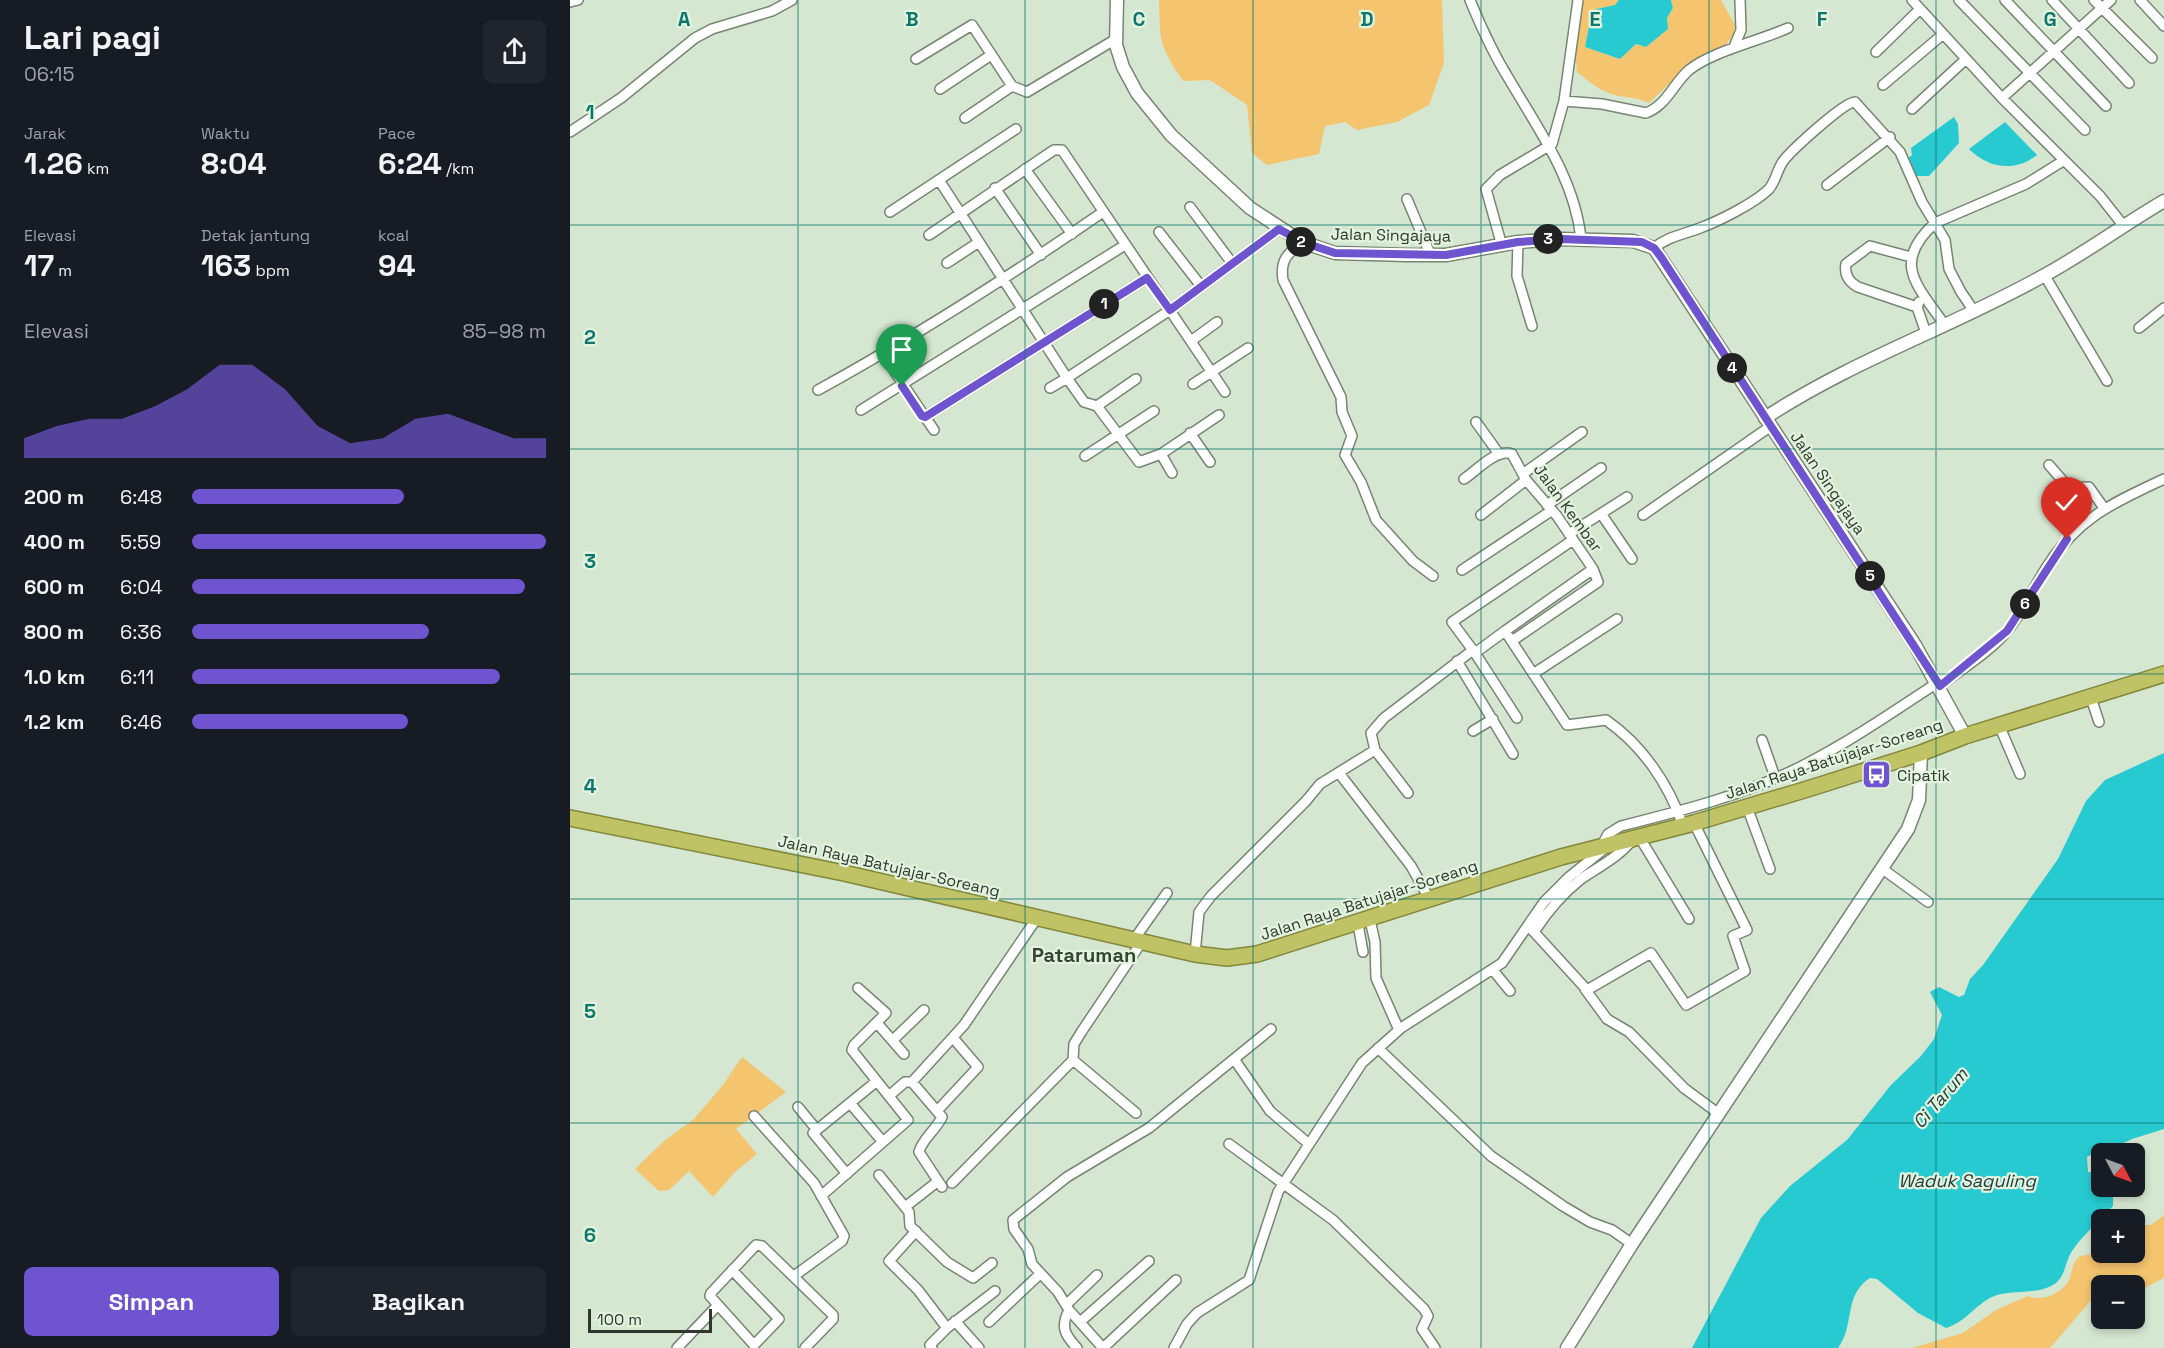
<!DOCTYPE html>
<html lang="id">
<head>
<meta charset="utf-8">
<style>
	:root { --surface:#171b24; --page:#20242c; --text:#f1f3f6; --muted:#9ea1a6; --accent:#6e54ce }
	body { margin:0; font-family:"Space Grotesk",sans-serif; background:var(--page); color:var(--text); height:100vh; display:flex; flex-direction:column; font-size:22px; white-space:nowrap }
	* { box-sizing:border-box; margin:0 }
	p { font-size:20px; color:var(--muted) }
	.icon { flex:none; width:33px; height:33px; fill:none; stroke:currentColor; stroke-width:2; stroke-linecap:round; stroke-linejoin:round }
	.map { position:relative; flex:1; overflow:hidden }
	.drawer { display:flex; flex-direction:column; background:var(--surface); width:570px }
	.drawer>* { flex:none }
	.needle { width:39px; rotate:131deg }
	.fabs { position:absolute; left:1521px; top:1143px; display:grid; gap:12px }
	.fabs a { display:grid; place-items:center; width:54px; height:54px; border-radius:9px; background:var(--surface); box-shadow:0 3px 9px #0003; font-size:30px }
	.scale { position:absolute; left:18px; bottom:15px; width:124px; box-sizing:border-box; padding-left:6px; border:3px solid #30372f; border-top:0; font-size:16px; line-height:21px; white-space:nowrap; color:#30372f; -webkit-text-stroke:4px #e2f4de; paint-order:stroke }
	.pin { position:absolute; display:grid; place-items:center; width:51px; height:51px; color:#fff; margin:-62px -26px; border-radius:50% 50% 50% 0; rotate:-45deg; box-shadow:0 0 6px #0007 }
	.pin .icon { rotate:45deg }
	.km { position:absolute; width:30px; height:30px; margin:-15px; border-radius:50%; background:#222; color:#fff; font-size:16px; line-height:30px; text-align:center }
	.round { display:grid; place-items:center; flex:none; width:63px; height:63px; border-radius:9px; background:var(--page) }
	.overview { display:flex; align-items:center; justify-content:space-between; height:102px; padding:0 24px }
	h1 { font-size:33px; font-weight:700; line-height:45px }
	.stats { display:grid; grid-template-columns:repeat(3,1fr); gap:9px; height:102px; padding:6px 24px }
	.stats div { display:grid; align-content:center }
	.stats b { font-size:30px; font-weight:700 }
	.stats small { font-size:16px; font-weight:400 }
	.stats p { font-size:16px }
	.chart { height:168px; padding:12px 24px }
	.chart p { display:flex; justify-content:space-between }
	.chart svg { width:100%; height:108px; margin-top:6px; fill:var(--accent); opacity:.7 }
	.button { display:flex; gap:12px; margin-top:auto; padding:12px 24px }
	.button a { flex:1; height:69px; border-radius:9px; background:var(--accent); color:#fff; font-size:24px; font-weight:700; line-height:69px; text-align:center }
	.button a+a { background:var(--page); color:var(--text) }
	ul { padding:0 24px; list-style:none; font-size:20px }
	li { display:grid; grid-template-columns:96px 72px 1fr; align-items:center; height:45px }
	li i { height:15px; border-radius:8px; background:var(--accent) }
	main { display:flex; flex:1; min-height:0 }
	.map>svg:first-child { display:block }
</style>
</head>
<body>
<main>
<section class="drawer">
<div class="overview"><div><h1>Lari pagi</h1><p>06:15</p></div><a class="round"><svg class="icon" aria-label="share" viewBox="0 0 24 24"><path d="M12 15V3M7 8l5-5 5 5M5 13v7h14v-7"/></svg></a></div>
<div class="stats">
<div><p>Jarak</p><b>1.26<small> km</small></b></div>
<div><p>Waktu</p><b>8:04</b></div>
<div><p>Pace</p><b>6:24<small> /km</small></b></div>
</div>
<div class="stats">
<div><p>Elevasi</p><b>17<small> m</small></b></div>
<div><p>Detak jantung</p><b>163<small> bpm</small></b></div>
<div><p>kcal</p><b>94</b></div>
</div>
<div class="chart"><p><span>Elevasi</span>85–98 m</p>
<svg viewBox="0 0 160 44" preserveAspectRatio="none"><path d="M0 44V36L10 31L20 28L30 28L40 23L50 16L60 6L70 6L80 16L90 31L100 38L110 36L120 28L130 26L140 31L150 36L160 36V44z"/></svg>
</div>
<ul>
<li><b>200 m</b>6:48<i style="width:60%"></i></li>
<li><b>400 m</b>5:59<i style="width:100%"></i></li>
<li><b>600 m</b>6:04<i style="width:94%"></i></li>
<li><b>800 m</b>6:36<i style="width:67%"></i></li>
<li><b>1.0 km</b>6:11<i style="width:87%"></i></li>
<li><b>1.2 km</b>6:46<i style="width:61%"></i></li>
</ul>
<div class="button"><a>Simpan</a><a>Bagikan</a></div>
</section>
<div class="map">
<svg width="1594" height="1348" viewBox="0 0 1594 1348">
	<rect width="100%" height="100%" fill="#d5e6d1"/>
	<path fill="#f4c46e" d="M 589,0 L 872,0 L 874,63 L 859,105 L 827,122 L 787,130 L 775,122 L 755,126 L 749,154 L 697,165 L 682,153 L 677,105 L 640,80 L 613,81 C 589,45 590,42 589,0 Z
		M 1014,0 L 1049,0 L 1045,5 L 1026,9 L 1021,15 L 1015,47 L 1050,59 L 1066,44 L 1076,47 L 1098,29 L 1097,18 L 1103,8 L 1101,0 L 1151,0 L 1165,25 L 1163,36 L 1155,45 L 1120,64 L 1079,103 C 1068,98 1062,98 1050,96 C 1033,94 1020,82 1007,72 L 1005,50 Z
		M 172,1057 L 216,1092 L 166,1129 L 187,1154 L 165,1172 L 143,1197 L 119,1171 L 99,1190 L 89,1191 L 65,1169 L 94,1141 L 124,1119 L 153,1085 Z
		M 1594,1215 L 1594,1278 L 1565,1293 L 1564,1286 L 1532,1286 L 1531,1293 L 1523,1298 L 1480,1348 L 1342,1348 L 1393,1333 L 1426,1310 L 1458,1296 C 1473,1302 1494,1293 1500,1278 C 1503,1268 1502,1263 1510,1256 L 1529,1253 L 1537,1257 L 1545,1253 L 1564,1252 L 1565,1230 L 1569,1225 L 1581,1225 Z"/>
	<path fill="#28cad1" d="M 1049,0 L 1101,0 L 1103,8 L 1097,18 L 1098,29 L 1076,47 L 1066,44 L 1050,59 L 1015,47 L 1021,16 L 1026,9 L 1045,5 Z
		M 1384,117 L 1388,124 L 1389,143 L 1359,176 L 1344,176 L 1337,159 L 1342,155 L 1341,148 Z
		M 1435,122 L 1467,155 C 1446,172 1419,169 1399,149 Z
		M 1594,753 L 1594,1129 L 1562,1139 L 1533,1153 L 1524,1153 L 1517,1157 L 1518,1172 L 1531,1174 L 1532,1186 L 1543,1187 L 1543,1206 C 1529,1221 1513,1235 1502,1251 C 1494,1263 1496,1279 1481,1286 C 1463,1295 1442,1289 1422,1297 C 1405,1305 1396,1322 1376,1328 L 1348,1313 L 1307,1279 L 1300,1278 C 1273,1295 1285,1326 1268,1348 L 1122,1348 L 1191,1218 L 1220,1186 L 1277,1140 L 1321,1085 L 1351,1056 L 1364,1039 L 1372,1015 L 1360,992 L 1369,987 L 1389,997 L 1394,995 L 1400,979 L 1413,965 L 1488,859 L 1516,801 L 1535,780 Z"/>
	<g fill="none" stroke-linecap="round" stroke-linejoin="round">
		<defs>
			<path id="minor" d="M 900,0 C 911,27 924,55 939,79 C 968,129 1005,179 1011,239
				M 1342,0 L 1432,98 L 1530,196 L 1553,225
				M 1389,0 L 1515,130
				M 1435,0 L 1536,106
				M 1482,0 L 1559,83
				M 1524,0 L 1582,58
				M 1570,0 L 1594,26
				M 0,2 L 8,0
				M 1164,47 L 1171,30 L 1170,0
				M 1306,52 L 1350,9
				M 346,59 L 402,25 L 442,86 L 457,92 L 546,39
				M 1313,85 L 1372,35
				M 370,89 L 421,55
				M 1432,98 L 1541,0
				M 994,101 L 1032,104 L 1076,113 C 1097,105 1103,84 1119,70 C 1143,51 1189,41 1218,28
				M 1342,109 L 1396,59
				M 395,118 L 442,86
				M 0,132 L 51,98 L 125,38 L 142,29 L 202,11 L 222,0
				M 455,169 L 502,234
				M 369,180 L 497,378 L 600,310 L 709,229
				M 1257,185 L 1320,137
				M 425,188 L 471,255
				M 837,199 L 861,256
				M 620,207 L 662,263
				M 320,212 L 446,129
				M 589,232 L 631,286
				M 359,235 L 475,156 L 484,150 L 492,150 L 655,392
				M 732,242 C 717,254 710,260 713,280 L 771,397 L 772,412 L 782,436 L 775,455 L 791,482 L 806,520 L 843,561 L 863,576
				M 948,242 L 947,276 L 962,326
				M 932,246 L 916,189 L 930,175 L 982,144 L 994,101 L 1008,0
				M 1084,248 C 1099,236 1112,235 1130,228 C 1149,221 1185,203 1199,189 C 1206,181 1207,169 1214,160 C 1223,149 1274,102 1285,102 L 1330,152 L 1352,202 L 1375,240 L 1379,269 L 1391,292 L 1404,311
				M 1341,257 L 1300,246 L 1276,264 C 1274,275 1279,282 1288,287 L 1347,307
				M 377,263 L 409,242
				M 1475,276 L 1537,381
				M 1349,302 L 1347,307 L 1356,333
				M 1374,324 C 1347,285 1321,263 1365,223 L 1456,184 L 1493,161
				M 1569,328 L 1594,308
				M 621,341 L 647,322
				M 313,354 L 355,417 L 577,278
				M 623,384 L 678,348
				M 480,388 L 497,378 L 514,402 L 527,406 L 569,462 L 591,454 L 649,415
				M 248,390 C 346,336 440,276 533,212
				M 527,406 L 566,379
				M 291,410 L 555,245
				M 355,417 L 364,430
				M 906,422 L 929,454
				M 620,433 L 640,462
				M 591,454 L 602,473
				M 515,456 L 584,411
				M 1479,465 L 1499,488 L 1519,487 L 1534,508
				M 954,473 L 1012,432
				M 894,479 C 906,471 927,448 942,454 L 956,480 L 987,516 L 1023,569 L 935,631 L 997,725 L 1036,720 C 1072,745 1099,784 1113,826
				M 977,505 L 1031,468
				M 911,515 L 956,480
				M 1032,515 L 1062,559
				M 1073,515 L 1201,426
				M 999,534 L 1057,497
				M 892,570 L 981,511
				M 935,631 L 905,653 L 947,718
				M 942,641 L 1028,582 L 1023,569
				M 905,653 L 882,622 L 1003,540
				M 887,661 L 943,754
				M 963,674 L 1047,619
				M 1370,686 C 1391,669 1420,652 1437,631 C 1454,611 1464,586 1478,565 C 1509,517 1545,502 1594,479
				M 1521,698 L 1529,722
				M 1429,725 L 1450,774
				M 903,731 L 923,719
				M 1192,740 L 1205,777
				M 769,773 L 841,866 L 860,900
				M 838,793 L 805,750 L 801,733 L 814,718 L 903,650
				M 1177,807 L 1200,869
				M 1070,838 L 1119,919
				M 1031,847 L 1038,834 L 1051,826 C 1111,811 1174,795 1230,767 C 1278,743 1323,712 1367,683
				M 1314,870 L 1358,902
				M 800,920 L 805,942 L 806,978 L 829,1030
				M 788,924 L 793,952
				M 961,929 L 964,932 C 977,912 992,894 1011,879 C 1030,866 1049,857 1063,839
				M 964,932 L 1017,990 L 1081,953 L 1116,1005 L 1175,971 L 1163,936 L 1177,930 L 1124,823
				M 565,938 L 597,893
				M 625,954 L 629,912 L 641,896 L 736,801 L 750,784 L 805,750
				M 923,970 L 940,991
				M 1015,989 L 1037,1019 L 1059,1032 L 1114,1088 L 1149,1114
				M 307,1023 L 334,1054
				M 323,1040 L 354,1010
				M 808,1048 L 921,1156 L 993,1206 L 1020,1222 L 1042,1230 L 1062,1244
				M 664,1059 L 700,1111 L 739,1144
				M 503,1060 L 566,1113
				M 319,1096 L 335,1082 L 342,1082
				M 280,1103 L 313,1142
				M 228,1107 L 247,1130
				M 367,1111 L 408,1067 L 384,1039
				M 184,1116 L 244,1183 L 274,1236 L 272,1241 L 224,1276
				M 659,1144 L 763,1220 L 854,1309 L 858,1316 L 852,1329 L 865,1348
				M 277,1174 L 243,1133 L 307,1081
				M 309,1175 L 339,1212 L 340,1226 L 377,1262 L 403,1278 L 422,1263
				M 382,1183 L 503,1060 L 504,1044 L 512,1031 L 573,940
				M 372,1187 L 349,1152 C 352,1139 366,1130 372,1117 L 342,1082 L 394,1025 L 467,918
				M 251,1196 L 338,1120 L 282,1050 L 284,1045 L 316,1013 L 288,988
				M 335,1207 L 367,1182
				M 346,1231 L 319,1261 L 348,1290 L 377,1328
				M 162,1270 L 209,1319 L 184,1345 L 140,1296 L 141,1293 L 186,1245 L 192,1246 L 263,1315 L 263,1319 L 235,1348
				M 496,1305 L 527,1275
				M 499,1310 L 533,1348
				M 385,1321 L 409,1348
				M 419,1322 L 470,1274
				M 510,1322 L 579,1261
				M 107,1348 L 148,1305
				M 362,1348 L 360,1345 L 377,1328 L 425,1291
				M 507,1348 C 495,1335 490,1327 499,1310 L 488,1292 L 462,1264 L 458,1249 L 444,1229 L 443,1220 L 497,1177 L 579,1128 L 701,1029
				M 533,1348 L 606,1280
				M 604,1348 L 617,1324 L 627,1313 L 679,1280 L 708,1192 L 792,1063 L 831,1028 L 932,963 L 974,902 L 999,877 L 1034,849"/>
			<path id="tertiary" d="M 547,0 L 546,45 L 553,67 L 567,93 L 601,135 L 680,208 L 732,242 L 765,253 L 838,255 L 876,255 L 948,242 L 990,239 L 1063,241 L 1084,248 L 1345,645 L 1395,736
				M 1195,418 C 1283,360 1382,327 1473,276 C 1514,254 1553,225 1594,201
				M 997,1348 L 1062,1244 L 1338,829 L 1349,800 L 1351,753"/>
			<path id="trunk" d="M 0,818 L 274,873 L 625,954 L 657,958 L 687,954 L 991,857 L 1124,823 L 1244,787 L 1351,753 L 1395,736 L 1594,674"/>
		</defs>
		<use href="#minor" stroke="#768673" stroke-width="12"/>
		<use href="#tertiary" stroke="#768673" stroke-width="15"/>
		<use href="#trunk" stroke="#83873a" stroke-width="18"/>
		<use href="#minor" stroke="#fff" stroke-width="9"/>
		<use href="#tertiary" stroke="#fff" stroke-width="12"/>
		<use href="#trunk" stroke="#c0c266" stroke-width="15"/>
	</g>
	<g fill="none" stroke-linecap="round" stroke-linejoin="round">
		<defs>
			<path id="route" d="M 332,386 L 352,416 L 355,417 L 577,278 L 600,310 L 709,229 L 732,242 L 765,253 L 876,255 L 948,242 L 990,239 L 1072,242 L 1084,248 L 1091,257 L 1370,686 L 1437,631 L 1497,539"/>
		</defs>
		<use href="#route" stroke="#fff" stroke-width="12"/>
		<use href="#route" stroke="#6e54ce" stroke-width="8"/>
	</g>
	<path fill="none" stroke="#0f766e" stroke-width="1.5" stroke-opacity="0.55" d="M 228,0 L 228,1348M 455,0 L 455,1348M 683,0 L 683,1348M 911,0 L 911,1348M 1139,0 L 1139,1348M 1366,0 L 1366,1348M 0,225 L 1594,225M 0,449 L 1594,449M 0,674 L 1594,674M 0,899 L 1594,899M 0,1123 L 1594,1123"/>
	<defs>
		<symbol id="bus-square" viewBox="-11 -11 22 22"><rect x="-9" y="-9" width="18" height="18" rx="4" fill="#6e54ce" stroke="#e2f4de"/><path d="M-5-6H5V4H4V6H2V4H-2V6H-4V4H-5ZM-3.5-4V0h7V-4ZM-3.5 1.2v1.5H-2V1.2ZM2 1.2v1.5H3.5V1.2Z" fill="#fff"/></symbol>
	</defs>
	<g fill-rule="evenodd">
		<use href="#bus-square" x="1290" y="758" width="33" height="33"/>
	</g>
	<g text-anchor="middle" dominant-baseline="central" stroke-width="4.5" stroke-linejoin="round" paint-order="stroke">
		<g font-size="16" fill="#30372f" stroke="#e2f4de">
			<text transform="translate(821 235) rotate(1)">Jalan Singajaya</text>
			<text transform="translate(1258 483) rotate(56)">Jalan Singajaya</text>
			<text transform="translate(998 508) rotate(54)">Jalan Kembar</text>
			<text transform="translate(1264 759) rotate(-18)">Jalan Raya Batujajar-Soreang</text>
			<text transform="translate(319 866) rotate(13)">Jalan Raya Batujajar-Soreang</text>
			<text transform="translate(799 900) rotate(-18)">Jalan Raya Batujajar-Soreang</text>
		</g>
		<g font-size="16" fill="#30372f" stroke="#e2f4de" text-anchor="start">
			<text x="1327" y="775">Cipatik</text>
		</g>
		<g font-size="18" font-style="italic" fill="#223b3c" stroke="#e2f4de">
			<text transform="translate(1370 1098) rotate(-49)">Ci Tarum</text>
			<text x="1397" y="1180">Waduk Saguling</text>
		</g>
		<g font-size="20" font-weight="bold" fill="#364433" stroke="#e2f4de">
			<text x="514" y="955">Pataruman</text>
		</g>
	</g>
	<g font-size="20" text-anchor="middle" font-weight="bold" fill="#0f766e" stroke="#e2f4de" stroke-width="4.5" stroke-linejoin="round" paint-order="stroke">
		<text x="114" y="26">A</text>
		<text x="342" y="26">B</text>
		<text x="569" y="26">C</text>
		<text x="797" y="26">D</text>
		<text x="1025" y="26">E</text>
		<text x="1252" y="26">F</text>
		<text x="1480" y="26">G</text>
		<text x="20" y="119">1</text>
		<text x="20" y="344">2</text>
		<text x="20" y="568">3</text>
		<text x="20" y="793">4</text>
		<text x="20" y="1018">5</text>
		<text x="20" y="1242">6</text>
	</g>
</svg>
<div class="fabs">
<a><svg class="needle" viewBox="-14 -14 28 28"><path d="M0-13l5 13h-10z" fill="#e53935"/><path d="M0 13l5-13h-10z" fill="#9ea1a6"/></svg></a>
<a>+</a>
<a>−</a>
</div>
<div class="scale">100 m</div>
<div class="pin" style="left:332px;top:386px;background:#1e9e55"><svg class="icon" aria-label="arrive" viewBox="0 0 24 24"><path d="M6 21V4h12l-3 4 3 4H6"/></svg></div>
<div class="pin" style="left:1497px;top:539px;background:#d93025"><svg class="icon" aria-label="check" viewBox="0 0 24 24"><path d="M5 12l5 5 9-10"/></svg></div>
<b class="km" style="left:534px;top:304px">1</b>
<b class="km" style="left:731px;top:242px">2</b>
<b class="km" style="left:978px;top:239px">3</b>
<b class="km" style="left:1162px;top:368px">4</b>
<b class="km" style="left:1300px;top:576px">5</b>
<b class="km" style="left:1455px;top:604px">6</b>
</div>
</main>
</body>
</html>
